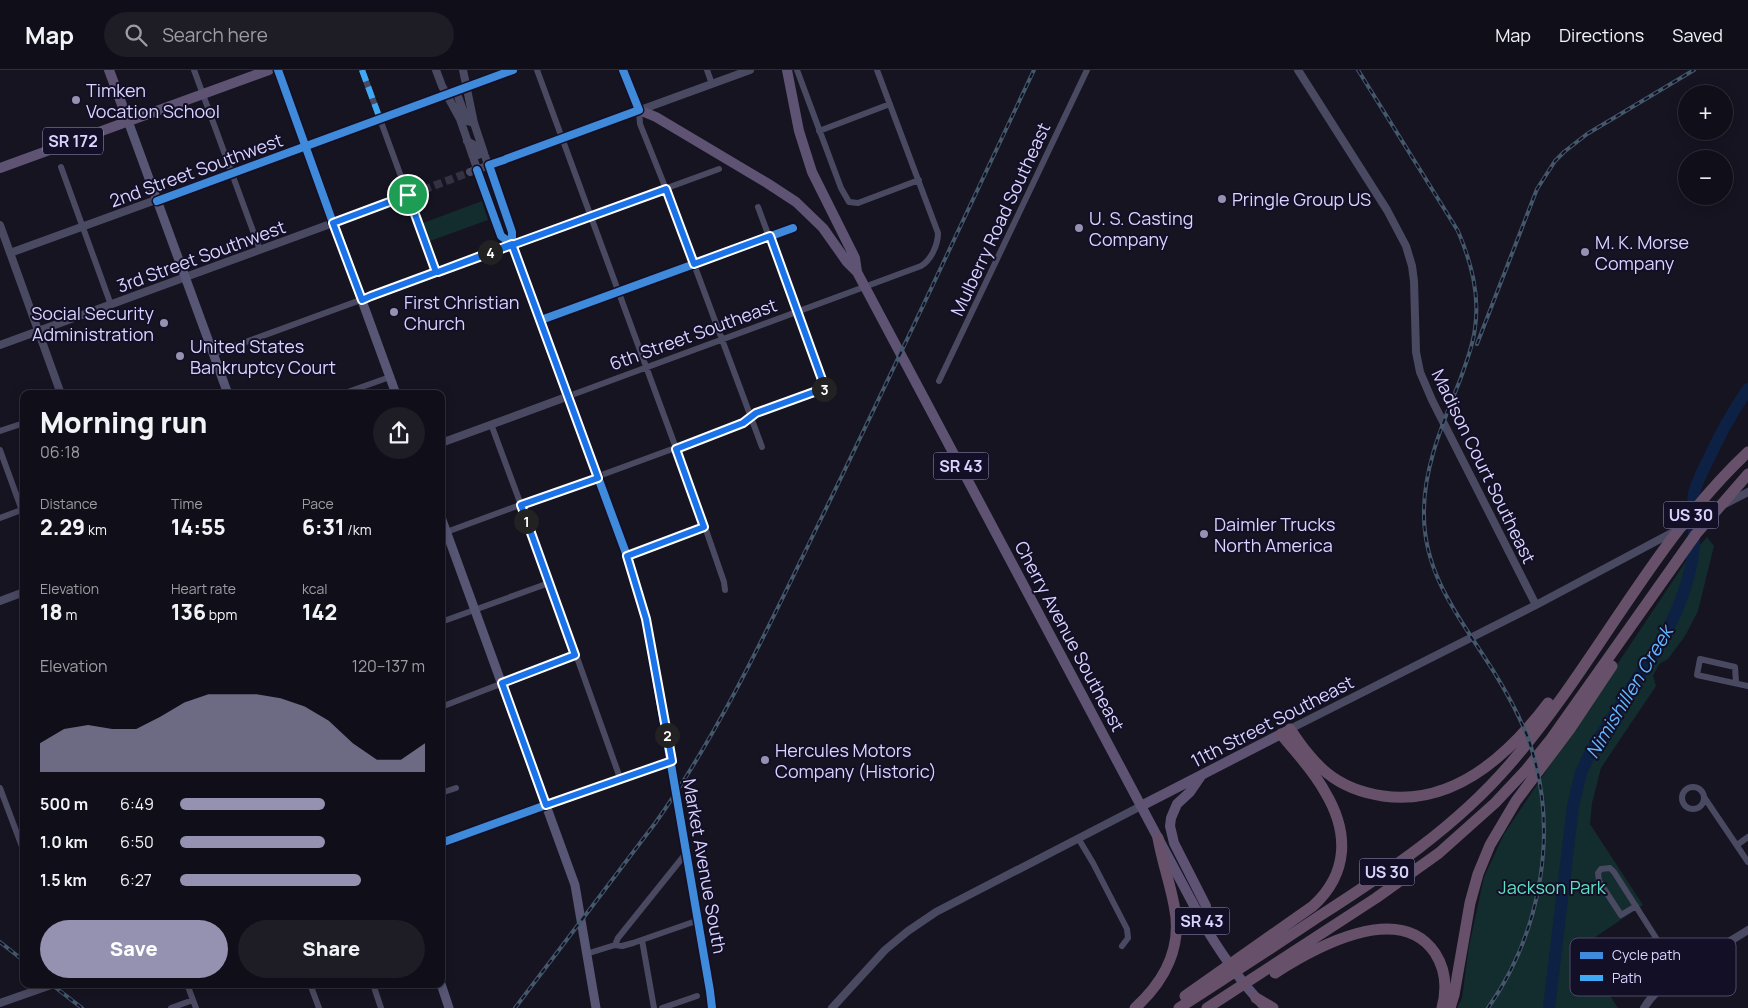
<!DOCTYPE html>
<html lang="en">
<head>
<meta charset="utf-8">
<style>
	:root { --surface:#100f19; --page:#1e1d26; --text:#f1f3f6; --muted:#9c9ca2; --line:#302f38; --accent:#9591b1 }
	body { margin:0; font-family:Manrope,sans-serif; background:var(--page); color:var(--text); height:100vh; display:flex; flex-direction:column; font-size:19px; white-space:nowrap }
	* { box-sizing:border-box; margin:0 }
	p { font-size:16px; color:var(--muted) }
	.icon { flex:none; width:28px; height:28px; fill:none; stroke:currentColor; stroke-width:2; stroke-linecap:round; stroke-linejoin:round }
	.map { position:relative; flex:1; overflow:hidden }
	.side { position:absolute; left:20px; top:320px; width:425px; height:598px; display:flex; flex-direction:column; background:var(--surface); border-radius:10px; box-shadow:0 2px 12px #0003,0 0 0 1px var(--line) }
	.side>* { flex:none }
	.buttons { position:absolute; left:1678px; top:15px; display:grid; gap:10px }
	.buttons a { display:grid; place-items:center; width:55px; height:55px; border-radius:50%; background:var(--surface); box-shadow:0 2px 12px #0003,0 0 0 1px var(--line); font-size:25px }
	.pin { position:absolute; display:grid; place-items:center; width:42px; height:42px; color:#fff; margin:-21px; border:2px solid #fff; border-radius:50%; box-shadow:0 1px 5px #0007 }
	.km { position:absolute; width:25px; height:25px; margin:-12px; border-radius:50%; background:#222; color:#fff; font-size:14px; line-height:25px; text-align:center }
	.round { display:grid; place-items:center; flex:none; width:52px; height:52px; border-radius:26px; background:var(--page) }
	.headline { display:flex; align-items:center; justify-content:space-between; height:85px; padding:0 20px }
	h1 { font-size:28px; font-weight:800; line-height:38px }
	.metrics { display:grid; grid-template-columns:repeat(3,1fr); gap:8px; height:85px; padding:5px 20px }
	.metrics div { display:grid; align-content:center }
	.metrics b { font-size:21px; font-weight:800 }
	.metrics small { font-size:14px; font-weight:400 }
	.metrics p { font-size:14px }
	.chart { height:140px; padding:10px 20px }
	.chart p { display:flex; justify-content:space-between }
	.chart svg { width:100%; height:90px; margin-top:5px; fill:var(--accent); opacity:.7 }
	.button { display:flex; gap:10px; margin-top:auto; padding:10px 20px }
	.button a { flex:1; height:58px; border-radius:30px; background:var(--accent); color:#fff; font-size:20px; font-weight:800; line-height:58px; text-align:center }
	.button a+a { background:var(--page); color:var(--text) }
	ul { padding:0 20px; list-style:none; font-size:16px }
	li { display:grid; grid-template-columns:80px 60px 1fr; align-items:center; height:38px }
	li i { height:12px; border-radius:6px; background:var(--accent) }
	header { display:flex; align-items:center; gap:30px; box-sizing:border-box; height:70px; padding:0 25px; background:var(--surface); border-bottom:1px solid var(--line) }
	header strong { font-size:24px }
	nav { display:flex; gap:28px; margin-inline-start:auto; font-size:18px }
	.search { width:350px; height:45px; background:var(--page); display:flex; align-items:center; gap:12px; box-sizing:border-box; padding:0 18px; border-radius:28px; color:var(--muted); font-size:19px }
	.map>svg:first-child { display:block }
</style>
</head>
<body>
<header>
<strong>Map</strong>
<div class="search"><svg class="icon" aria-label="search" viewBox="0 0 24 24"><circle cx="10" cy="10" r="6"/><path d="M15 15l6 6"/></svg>Search here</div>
<nav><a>Map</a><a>Directions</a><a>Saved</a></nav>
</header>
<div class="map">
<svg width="1748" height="938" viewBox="0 0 1748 938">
	<rect width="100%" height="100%" fill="#161421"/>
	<path fill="#132c2d" d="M 482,131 L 488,150 L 430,171 L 423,153 Z
		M 1707,467 L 1714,476 L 1698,541 L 1685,566 L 1668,589 L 1659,594 L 1653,606 L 1656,616 L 1601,698 L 1592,733 L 1590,754 L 1643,835 L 1579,878 L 1618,938 L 1457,938 L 1462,928 L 1469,876 L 1484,807 L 1504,764 L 1686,491 Z"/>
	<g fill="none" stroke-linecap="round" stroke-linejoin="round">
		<path stroke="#0d2144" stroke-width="12" d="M 1549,938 L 1573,736 L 1581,703 L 1592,679 L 1662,570 C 1678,541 1692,507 1694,473 C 1695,457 1691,440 1694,423 C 1697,411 1703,400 1709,388 C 1720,364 1733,341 1748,319"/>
		<path stroke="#333142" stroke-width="8" stroke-dasharray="8 4" stroke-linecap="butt" d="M 412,124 L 470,102"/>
		<path stroke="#4a4962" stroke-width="6" d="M 194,0 L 260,180
			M 362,0 L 436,202
			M 537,0 L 705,457 L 724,512 L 725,520
			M 707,0 L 712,14
			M 797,0 L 841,118 L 849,132 L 858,133 L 919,110
			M 639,40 L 640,54 L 666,119 L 762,377
			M 819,61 L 890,34
			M 61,97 L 111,235
			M 541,250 L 793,158
			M 213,284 L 719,99
			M 939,311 L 1087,0
			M 342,324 L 390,307
			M 569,326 L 921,196 C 931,190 938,175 938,163 L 877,0
			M 491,354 L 564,551 L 620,708
			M 0,361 L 24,353
			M 0,380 L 24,446
			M 0,448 L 24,439
			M 441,464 L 743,353 L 756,343 L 825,318 L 758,137
			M 627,486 L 705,457
			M 441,552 L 549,513
			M 1736,612 L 1735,597 L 1700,589 L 1697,605 L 1748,616
			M 441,637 L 575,585
			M1682 728a11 11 0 1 1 22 0a11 11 0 1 1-22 0Z
			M 0,718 L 24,782
			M 441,723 L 456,718
			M 1704,727 L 1748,792
			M 1078,768 L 1093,793 L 1127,859 L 1128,868 L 1122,876
			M 1737,775 L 1748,767
			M 1636,836 L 1621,845 L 1599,811 L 1598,803 L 1601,799 L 1610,798 L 1614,802 L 1679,904
			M 642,870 L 654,938
			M 615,875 L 618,868 L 687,782
			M 586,884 L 615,875 L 622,876 L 633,873 L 699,850
			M 187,914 L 196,938
			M 310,914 L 319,938
			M 373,914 L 381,938
			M 171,938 L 193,930
			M 662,938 L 697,926"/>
		<path stroke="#4a4962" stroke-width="8" d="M 436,0 L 442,16 L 460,49 L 473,87
			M 463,0 L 474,53 L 484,83
			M 1298,0 L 1387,140 L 1406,176 L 1412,196 L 1414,211 L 1416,282 L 1420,302 L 1432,330 L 1536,535
			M 456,21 L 467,51 L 474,53
			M 467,71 L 474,75 L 478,85
			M 485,86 L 512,162 L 512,174 L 627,486 L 646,549 L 710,921 L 712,938
			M 506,89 L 750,0
			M 474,90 L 501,166 L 512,174
			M 470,102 L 504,90
			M 0,155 L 61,324
			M 10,183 L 513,0
			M 0,275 L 412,124
			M 441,373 L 569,326
			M 1725,434 L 1748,422
			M 0,531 L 24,522
			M 1290,659 L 1536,535 L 1713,441
			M 441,773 L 672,691
			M 0,933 L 54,914
			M 832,938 L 885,880 L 908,861 L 936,842 L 1141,736
			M 1644,938 C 1662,907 1717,880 1748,860"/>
		<path stroke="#575674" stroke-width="9" d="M 278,0 L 396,324
			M 128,51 L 228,324
			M 441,447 L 575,815 L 596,938
			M 441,914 L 449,938"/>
		<path stroke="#5e5373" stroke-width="10" d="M 109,0 L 128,51
			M 623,0 L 639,40 L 656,47 L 767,113 L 796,132 L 823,158 L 847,192 L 857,202 L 1207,860 C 1223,886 1240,911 1262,934
			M 787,0 L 799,61 L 812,102 L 855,188 L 857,202
			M 0,98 L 269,0
			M 1201,706 L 1190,722 L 1177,734 L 1171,748 L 1170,756 L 1174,773 L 1206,836 L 1207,856
			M 1141,736 L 1287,661"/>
		<path stroke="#67516a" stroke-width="11" d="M 1290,659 C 1301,675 1312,691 1327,703 C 1343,716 1363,723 1383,726 C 1453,736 1509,685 1548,633
			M 1275,903 C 1314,878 1399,830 1435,883 C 1446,900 1447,919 1442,938
			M 1185,926 L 1313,836 C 1349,803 1349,762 1325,722 C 1314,701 1296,683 1281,664
			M 1256,928 L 1273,938
			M 1135,938 C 1165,911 1183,876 1174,835 C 1170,813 1162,791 1158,768
			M 1179,938 C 1225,908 1272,878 1318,847 C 1388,802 1456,757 1510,694 C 1596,595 1652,472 1748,382
			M 1207,938 L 1376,828 L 1439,783 L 1495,733 L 1526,700 L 1551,669 L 1696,464 L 1748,404
			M 1450,938 L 1454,925 L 1470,833 L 1478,804 L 1490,775 L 1516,731 L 1570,659 L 1612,596"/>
		<defs>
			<path id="rail" d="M 1358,0 L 1458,161 C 1471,192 1480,224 1475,258 C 1473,276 1466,293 1460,310 C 1443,353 1423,398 1424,445 C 1424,507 1463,552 1494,602 C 1507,623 1519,645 1528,668 C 1560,758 1542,861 1488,938
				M 1477,274 L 1537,119 L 1555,91 L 1564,82 L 1587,64 L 1694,0
				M 0,872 L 24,891
				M 51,914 L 82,938
				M 515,938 L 656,752 C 721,660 769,556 818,455 C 892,304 962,152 1034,0"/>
		</defs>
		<use href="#rail" stroke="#43596b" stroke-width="4"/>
		<use href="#rail" stroke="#130f26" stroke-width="2" stroke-dasharray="5.5" stroke-linecap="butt"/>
		<path stroke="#3fa9f5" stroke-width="6" stroke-dasharray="12 6" stroke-linecap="butt" d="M 362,0 L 380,49"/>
		<defs>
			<path id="cycleway" d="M 278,0 L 333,153
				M 506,89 L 639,40 L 623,0
				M 504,90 L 489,95 L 512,162 L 512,174 L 627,486 L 646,549 L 710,921 L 712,938
				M 477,100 L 501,166 L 512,174
				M 157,131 L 513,0
				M 541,250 L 793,158
				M 441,773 L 546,735"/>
		</defs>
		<use href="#cycleway" stroke="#130f26" stroke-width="11"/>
		<use href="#cycleway" stroke="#408adc" stroke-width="8"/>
	</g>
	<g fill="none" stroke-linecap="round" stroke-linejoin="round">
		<defs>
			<path id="route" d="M 408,125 L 436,202 L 438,202 L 512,174 L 598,408 L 521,435 L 575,585 L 502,613 L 546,735 L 672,691 L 646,549 L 627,486 L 704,457 L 676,379 L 743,353 L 756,343 L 825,318 L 770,166 L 694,194 L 666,119 L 438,202 L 436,202 L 371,226 L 362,230 L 333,153 L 408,125"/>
		</defs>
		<use href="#route" stroke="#fff" stroke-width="10"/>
		<use href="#route" stroke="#1a73e8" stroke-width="6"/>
	</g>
	<g fill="#9591b1" stroke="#130f26" stroke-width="2">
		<circle cx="76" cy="30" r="5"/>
		<circle cx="1222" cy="129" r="5"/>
		<circle cx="1079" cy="158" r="5"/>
		<circle cx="1585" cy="182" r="5"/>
		<circle cx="394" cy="242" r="5"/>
		<circle cx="164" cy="253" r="5"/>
		<circle cx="180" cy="286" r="5"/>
		<circle cx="1204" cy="464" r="5"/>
		<circle cx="765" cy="690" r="5"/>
	</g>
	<g text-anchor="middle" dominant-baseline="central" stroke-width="4" stroke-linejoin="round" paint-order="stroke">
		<g fill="#130f26" stroke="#9e99be" stroke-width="1">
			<rect x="43" y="57.5" width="60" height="27" rx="4"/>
			<rect x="933.5" y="382.5" width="55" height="27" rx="4"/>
			<rect x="1663.5" y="431.5" width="55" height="27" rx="4"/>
			<rect x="1359.5" y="788.5" width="55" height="27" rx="4"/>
			<rect x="1174.5" y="837.5" width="55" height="27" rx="4"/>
		</g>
		<g font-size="16" font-weight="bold" fill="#d9d4ff">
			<text x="73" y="71">SR 172</text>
			<text x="961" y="396">SR 43</text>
			<text x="1691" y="445">US 30</text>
			<text x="1387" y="802">US 30</text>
			<text x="1202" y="851">SR 43</text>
		</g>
		<g font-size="18" fill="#d9d4ff" stroke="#130f26" text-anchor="start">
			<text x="86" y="20">Timken<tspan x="86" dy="21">Vocation School</tspan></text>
			<text x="1232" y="129">Pringle Group US</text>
			<text x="1089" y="148">U. S. Casting<tspan x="1089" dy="21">Company</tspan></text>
			<text x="1595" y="172">M. K. Morse<tspan x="1595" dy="21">Company</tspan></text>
			<text x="404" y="232">First Christian<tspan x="404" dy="21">Church</tspan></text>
			<text x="154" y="243" text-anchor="end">Social Security<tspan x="154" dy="21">Administration</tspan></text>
			<text x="190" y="276">United States<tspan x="190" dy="21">Bankruptcy Court</tspan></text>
			<text x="1214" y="454">Daimler Trucks<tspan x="1214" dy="21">North America</tspan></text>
			<text x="775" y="680">Hercules Motors<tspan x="775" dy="21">Company (Historic)</tspan></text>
		</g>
		<g font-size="18" fill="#d9d4ff" stroke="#130f26">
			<text transform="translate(196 100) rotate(-20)">2nd Street Southwest</text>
			<text transform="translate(1000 149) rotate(-65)">Mulberry Road Southeast</text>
			<text transform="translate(201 186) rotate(-20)">3rd Street Southwest</text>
			<text transform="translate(693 264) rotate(-20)">6th Street Southeast</text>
			<text transform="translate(1484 396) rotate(64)">Madison Court Southeast</text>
			<text transform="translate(1070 566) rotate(62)">Cherry Avenue Southeast</text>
			<text transform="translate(1272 651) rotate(-27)">11th Street Southeast</text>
			<text transform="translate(705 796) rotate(80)">Market Avenue South</text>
		</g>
		<g font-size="18" fill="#5fe0c0" stroke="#130f26">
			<text x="1552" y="817">Jackson Park</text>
		</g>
		<g font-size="19" font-style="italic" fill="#62b6ff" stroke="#130f26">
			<text transform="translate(1629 622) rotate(-59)">Nimishillen Creek</text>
		</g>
	</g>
	<rect x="1570" y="868" width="166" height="58" rx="8" fill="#130f26" stroke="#4e4a67" stroke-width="1"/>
	<rect x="1580" y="882" width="23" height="7" fill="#408adc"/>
	<rect x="1580" y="905" width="23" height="6" fill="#3fa9f5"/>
	<g font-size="14" fill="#d9d4ff">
		<text x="1612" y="890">Cycle path</text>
		<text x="1612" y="913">Path</text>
	</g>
</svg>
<div class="buttons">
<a>+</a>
<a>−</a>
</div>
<div class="pin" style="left:408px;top:125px;background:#1e9e55"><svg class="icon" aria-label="arrive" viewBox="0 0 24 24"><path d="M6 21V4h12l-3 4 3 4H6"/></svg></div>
<b class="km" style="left:526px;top:451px">1</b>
<b class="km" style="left:667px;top:665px">2</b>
<b class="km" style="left:824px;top:319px">3</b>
<b class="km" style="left:490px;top:182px">4</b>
<section class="side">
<div class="headline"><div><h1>Morning run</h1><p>06:18</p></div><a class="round"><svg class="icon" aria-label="share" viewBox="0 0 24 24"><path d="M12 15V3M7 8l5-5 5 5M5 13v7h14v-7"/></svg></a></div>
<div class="metrics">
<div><p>Distance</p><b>2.29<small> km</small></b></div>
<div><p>Time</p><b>14:55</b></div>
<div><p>Pace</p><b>6:31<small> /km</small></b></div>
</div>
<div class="metrics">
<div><p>Elevation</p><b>18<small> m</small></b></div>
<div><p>Heart rate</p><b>136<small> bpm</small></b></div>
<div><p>kcal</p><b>142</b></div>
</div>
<div class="chart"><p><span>Elevation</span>120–137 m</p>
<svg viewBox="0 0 160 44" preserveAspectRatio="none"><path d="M0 44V30L10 23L20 21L30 23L40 23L50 17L60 10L70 6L80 6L90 6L100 8L110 12L120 19L130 30L140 38L150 38L160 30V44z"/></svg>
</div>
<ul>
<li><b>500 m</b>6:49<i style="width:59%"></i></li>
<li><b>1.0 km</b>6:50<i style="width:59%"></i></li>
<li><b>1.5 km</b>6:27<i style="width:74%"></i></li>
</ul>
<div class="button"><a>Save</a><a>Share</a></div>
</section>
</div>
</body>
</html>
